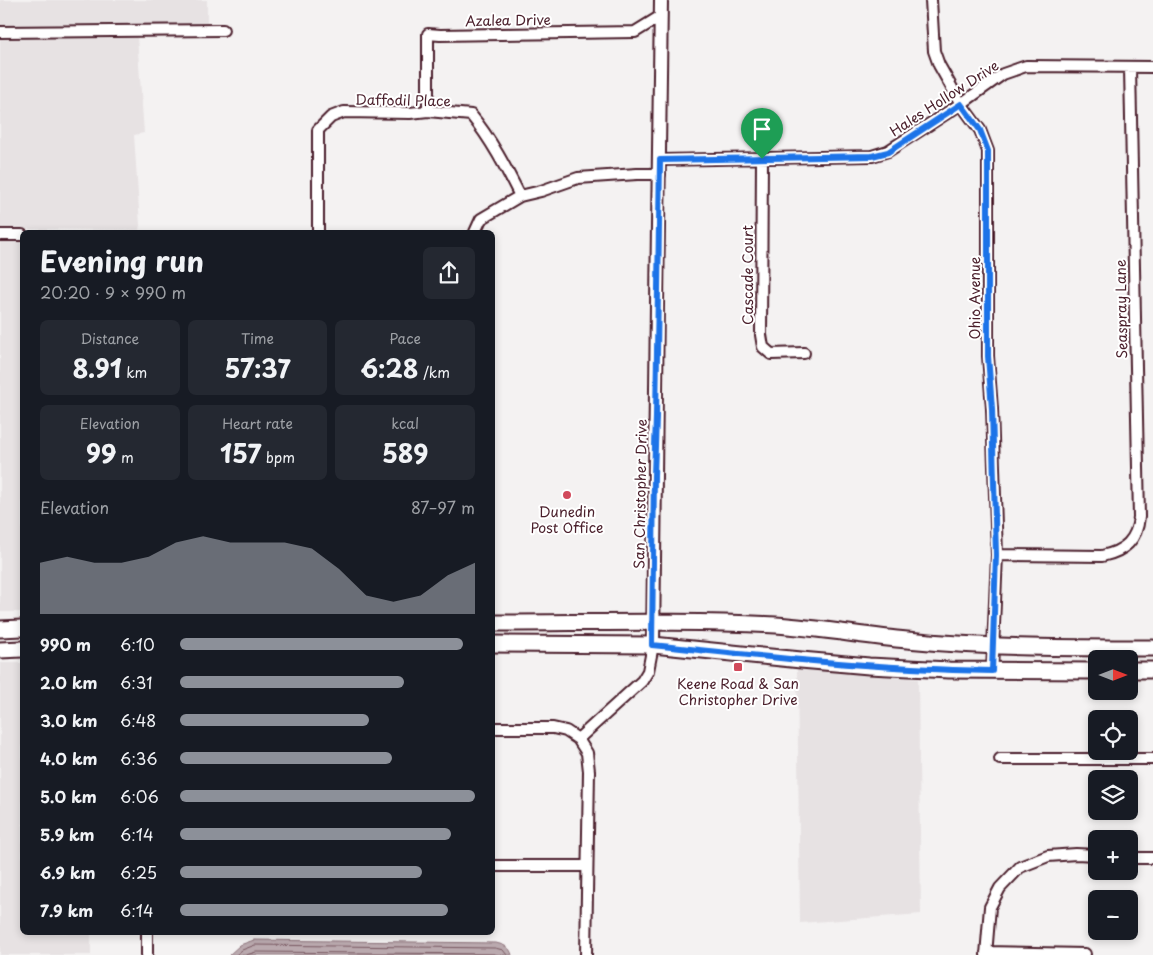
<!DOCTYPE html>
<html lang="en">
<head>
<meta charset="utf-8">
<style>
	:root { --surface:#171b24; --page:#242831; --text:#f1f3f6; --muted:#9ea1a6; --accent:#8c9099 }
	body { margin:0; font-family:"Playpen Sans",sans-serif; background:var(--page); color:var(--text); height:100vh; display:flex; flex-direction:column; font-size:19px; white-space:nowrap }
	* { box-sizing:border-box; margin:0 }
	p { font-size:16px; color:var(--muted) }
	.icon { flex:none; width:28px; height:28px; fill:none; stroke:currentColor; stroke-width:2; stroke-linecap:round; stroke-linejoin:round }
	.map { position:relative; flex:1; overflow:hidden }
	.details { position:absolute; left:20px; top:230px; width:475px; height:705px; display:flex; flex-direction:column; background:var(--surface); border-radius:8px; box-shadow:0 2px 8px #0003 }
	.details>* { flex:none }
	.needle { width:32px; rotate:90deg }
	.buttons { position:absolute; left:1088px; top:650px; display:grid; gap:10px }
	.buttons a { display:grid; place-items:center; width:50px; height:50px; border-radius:8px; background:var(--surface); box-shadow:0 2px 8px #0003; font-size:25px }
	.pin { position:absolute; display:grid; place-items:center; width:42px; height:42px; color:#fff; margin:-51px -21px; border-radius:50% 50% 50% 0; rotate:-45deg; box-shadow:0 0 5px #0007 }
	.pin .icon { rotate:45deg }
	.round { display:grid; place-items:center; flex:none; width:52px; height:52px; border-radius:8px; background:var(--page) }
	.headline { display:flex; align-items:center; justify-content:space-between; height:85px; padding:0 20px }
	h1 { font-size:28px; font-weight:700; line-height:38px }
	.figures { display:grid; grid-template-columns:repeat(3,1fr); gap:8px; height:85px; padding:5px 20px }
	.figures div { display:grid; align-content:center; border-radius:8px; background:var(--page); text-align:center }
	.figures b { font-size:25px; font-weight:700 }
	.figures small { font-size:14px; font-weight:400 }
	.figures p { font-size:14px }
	.chart { height:140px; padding:10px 20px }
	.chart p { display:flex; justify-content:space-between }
	.chart svg { width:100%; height:90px; margin-top:5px; fill:var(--accent); opacity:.7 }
	ul { padding:0 20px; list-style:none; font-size:16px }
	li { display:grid; grid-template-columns:80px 60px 1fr; align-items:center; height:38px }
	li i { height:12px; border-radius:6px; background:var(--accent) }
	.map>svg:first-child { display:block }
</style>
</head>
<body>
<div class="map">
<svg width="1153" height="955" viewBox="0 0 1153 955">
	<rect width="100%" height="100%" fill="#f4f2f2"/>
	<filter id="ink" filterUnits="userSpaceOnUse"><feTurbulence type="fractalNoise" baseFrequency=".02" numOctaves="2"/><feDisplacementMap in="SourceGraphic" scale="10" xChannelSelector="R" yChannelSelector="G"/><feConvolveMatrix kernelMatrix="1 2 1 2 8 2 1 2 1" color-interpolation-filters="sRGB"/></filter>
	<g filter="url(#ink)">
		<path fill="#e7e2e3" d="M 0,0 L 207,0 L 207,25 L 0,26 Z
			M 137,37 L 144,133 L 134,135 L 140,225 L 139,230 L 0,229 L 0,38 Z
			M 0,241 L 22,241 L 22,612 L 0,612 Z
			M 0,663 L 22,663 L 22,932 L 91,933 L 91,955 L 0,955 Z
			M 797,669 L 918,679 L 921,914 L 800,923 Z"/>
		<path fill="#baa9ae" stroke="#8d727a" d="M 254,940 L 496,943 C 504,945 510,947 512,955 L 229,955 L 240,945 Z"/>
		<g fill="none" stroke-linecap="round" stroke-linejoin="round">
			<path stroke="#77565f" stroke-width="1" d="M 236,955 L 242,950 L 255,945 L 495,948 L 503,950 L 507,955
				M 246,955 L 256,952 L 494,954 L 498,955"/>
			<defs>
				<path id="minor" d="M 931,0 L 934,51 L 939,65 L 961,104 L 980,130 L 988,151 L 988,356 L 992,409 L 997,555 L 992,671
					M 0,32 L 223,30
					M 428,111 L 428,34 L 440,35 L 635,32 L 661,16
					M 762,159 L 761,335 L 763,347 L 771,354 L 804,353
					M 660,160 L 872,156 L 888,151 L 961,104 L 1003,74 L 1026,66 L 1153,67
					M 318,232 L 318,130 L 331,117 L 344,112 L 410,113 L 428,111 L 471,115 C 491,139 506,168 520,196
					M 475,232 L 481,219 L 520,196 L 541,191 L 578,178 L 637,174 L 660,174
					M 0,235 L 22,235
					M 997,555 L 1102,556 C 1125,551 1137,540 1139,517 L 1130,68
					M 492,728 L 553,728 L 566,731 L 578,739
					M 1000,759 L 1153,759
					M 1129,858 L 1153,858
					M 492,866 L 587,866
					M 986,952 L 1085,954
					M 147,955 L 147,932
					M 586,955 L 589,771 L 587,753 L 578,739 L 642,681 L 648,671 L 653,645
					M 986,955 L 990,907 L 1000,888 L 1020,867 L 1048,856 L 1076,854 L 1096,855"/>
				<path id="tertiary" d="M 653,645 C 654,430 659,215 661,0"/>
				<path id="secondary" d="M 492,623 C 587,623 682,620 776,625 C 820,628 864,636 907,640 C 989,648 1071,648 1153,648
					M 0,629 L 22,628
					M 492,644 L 653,645 L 801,660 L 869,666 L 949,670 L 1096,671
					M 0,650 L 22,649
					M 1129,670 L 1153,670"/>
			</defs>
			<use href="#minor" stroke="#4a1f2b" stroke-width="14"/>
			<use href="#tertiary" stroke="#4a1f2b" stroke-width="16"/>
			<use href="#secondary" stroke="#4a1f2b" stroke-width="19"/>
			<use href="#minor" stroke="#fff" stroke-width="10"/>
			<use href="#tertiary" stroke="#fff" stroke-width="12"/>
			<use href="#secondary" stroke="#fff" stroke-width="15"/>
		</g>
	</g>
	<g fill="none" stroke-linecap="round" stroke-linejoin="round" filter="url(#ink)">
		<defs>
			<path id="route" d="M 961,104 L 980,130 L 988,151 L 988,356 L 992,409 L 996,555 L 992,671 C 878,669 765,657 652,645 L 654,476 L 656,417 L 660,160 L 872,156 L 888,152 Z"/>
		</defs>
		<use href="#route" stroke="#fff" stroke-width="10"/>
		<use href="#route" stroke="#1a73e8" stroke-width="6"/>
	</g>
	<g fill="#d1495b" stroke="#fff" stroke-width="2">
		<circle cx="567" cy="495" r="5"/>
		<rect x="733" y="662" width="10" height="10" rx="2.5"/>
	</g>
	<g text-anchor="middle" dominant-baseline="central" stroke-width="4" stroke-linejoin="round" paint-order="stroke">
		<g font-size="14" fill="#4a1f2b" stroke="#fff">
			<text transform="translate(508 20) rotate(-1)">Azalea Drive</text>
			<text transform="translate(944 98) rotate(-33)">Hales Hollow Drive</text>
			<text transform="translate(403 100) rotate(1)">Daffodil Place</text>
			<text transform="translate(747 275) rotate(-90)">Cascade Court</text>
			<text transform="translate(974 298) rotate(-90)">Ohio Avenue</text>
			<text transform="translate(1121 309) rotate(-91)">Seaspray Lane</text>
			<text transform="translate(640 494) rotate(-89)">San Christopher Drive</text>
		</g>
		<g font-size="14" fill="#4a1f2b" stroke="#fff">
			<text x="567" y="511">Dunedin<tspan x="567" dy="16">Post Office</tspan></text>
			<text x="738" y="683">Keene Road &amp; San<tspan x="738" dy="16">Christopher Drive</tspan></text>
		</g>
	</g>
</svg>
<div class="buttons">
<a><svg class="needle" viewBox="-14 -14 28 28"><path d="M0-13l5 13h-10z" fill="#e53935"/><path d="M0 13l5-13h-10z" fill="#9ea1a6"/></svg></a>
<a><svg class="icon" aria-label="locate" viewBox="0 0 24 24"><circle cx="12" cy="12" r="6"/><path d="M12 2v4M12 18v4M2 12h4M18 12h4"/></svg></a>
<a><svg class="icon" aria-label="layers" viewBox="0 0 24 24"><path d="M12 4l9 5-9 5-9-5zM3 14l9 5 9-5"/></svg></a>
<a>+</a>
<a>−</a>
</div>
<div class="pin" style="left:762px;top:159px;background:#1e9e55"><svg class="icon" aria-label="arrive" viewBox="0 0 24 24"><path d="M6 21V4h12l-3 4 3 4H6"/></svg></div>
<section class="details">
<div class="headline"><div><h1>Evening run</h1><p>20:20 · 9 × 990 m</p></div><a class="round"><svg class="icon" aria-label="share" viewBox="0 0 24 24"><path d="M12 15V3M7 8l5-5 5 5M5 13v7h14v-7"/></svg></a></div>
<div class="figures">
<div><p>Distance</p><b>8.91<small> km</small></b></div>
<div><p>Time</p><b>57:37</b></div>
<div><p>Pace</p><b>6:28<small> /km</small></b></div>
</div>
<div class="figures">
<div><p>Elevation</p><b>99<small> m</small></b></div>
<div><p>Heart rate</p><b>157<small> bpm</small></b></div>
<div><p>kcal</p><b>589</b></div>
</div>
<div class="chart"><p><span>Elevation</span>87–97 m</p>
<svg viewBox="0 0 160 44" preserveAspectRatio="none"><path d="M0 44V19L10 16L20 19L30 19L40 16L50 9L60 6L70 9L80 9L90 9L100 12L110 22L120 35L130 38L140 35L150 25L160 19V44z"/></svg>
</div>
<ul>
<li><b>990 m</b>6:10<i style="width:96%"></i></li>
<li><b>2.0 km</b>6:31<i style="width:76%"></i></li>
<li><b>3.0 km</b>6:48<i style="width:64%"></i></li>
<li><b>4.0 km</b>6:36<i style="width:72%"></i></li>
<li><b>5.0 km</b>6:06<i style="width:100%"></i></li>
<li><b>5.9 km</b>6:14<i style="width:92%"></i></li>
<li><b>6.9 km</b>6:25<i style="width:82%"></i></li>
<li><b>7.9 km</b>6:14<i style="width:91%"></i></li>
</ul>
</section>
</div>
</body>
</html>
